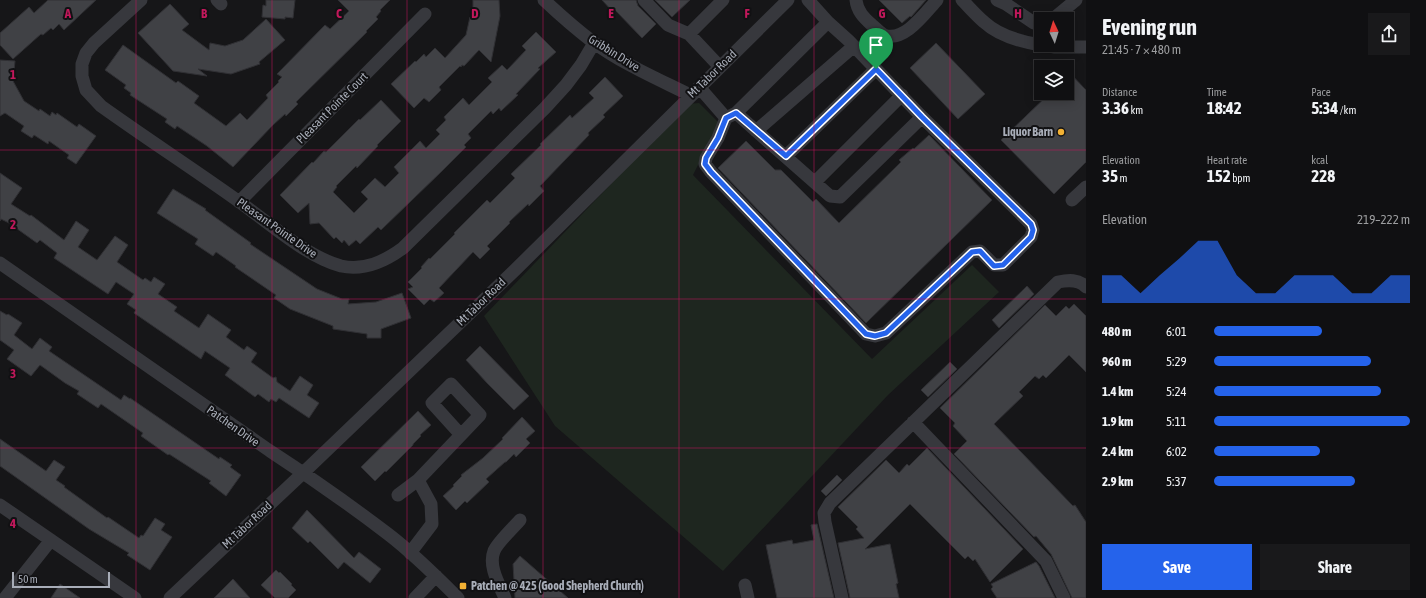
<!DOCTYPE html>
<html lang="en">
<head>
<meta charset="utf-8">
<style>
	:root { --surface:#101012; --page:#19191b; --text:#f1f3f6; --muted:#9c9d9f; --line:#303032; --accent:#2563eb }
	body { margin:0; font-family:"Asap Condensed",sans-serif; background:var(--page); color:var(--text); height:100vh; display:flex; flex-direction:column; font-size:15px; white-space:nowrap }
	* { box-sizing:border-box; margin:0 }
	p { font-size:13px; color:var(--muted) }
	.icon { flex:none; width:22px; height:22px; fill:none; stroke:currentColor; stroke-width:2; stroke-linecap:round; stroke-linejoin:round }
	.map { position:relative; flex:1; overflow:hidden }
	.side { display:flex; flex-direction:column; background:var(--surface); width:340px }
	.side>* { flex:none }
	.needle { width:26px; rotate:356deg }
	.tools { position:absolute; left:1034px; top:12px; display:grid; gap:8px }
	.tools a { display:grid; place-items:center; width:40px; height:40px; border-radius:0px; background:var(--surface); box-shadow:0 2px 10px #0003,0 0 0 1px var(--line); font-size:20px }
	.scale { position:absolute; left:12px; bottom:10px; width:98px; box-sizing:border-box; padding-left:4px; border:2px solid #a8adb8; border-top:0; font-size:11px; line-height:14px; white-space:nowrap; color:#a8adb8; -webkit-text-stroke:3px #111113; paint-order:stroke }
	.pin { position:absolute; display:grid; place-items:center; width:34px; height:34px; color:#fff; margin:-41px -17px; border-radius:50% 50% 50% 0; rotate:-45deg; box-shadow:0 0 4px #0007 }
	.pin .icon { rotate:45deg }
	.round { display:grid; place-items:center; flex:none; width:42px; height:42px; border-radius:0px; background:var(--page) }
	.headline { display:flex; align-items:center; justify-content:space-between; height:68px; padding:0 16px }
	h1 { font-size:22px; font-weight:700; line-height:30px }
	.stats { display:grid; grid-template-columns:repeat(3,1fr); gap:6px; height:68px; padding:4px 16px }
	.stats div { display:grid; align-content:center }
	.stats b { font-size:17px; font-weight:700 }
	.stats small { font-size:11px; font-weight:400 }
	.stats p { font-size:11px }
	.chart { height:112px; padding:8px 16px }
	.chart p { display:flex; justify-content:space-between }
	.chart svg { width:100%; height:72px; margin-top:4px; fill:var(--accent); opacity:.7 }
	.primary-button { display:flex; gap:8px; margin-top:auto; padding:8px 16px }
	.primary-button a { flex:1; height:46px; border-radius:0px; background:var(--accent); color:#fff; font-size:16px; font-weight:700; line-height:46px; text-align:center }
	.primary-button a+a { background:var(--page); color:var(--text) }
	ul { padding:0 16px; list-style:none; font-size:13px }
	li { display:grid; grid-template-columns:64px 48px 1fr; align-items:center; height:30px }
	li i { height:10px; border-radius:5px; background:var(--accent) }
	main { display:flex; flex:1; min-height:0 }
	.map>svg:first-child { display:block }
</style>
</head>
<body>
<main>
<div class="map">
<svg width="1086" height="598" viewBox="0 0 1086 598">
	<rect width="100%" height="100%" fill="#161618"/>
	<path fill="#1e261f" d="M 699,103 L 719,123 L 693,175 L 872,359 L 972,265 L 999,292 L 888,395 L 723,571 L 555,426 L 484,316 L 688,104 Z"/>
	<path fill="#404145" stroke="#303034" d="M 48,0 L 96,0 L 64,30 L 59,24 L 53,30 L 51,28 L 43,35 L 41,34 L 32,42 L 13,59 L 0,45 L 0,33 L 29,7 L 34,13 Z
		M 266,0 L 295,0 L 293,18 L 285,17 L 285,19 L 262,17 L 263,5 L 266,6 Z
		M 338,0 L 390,0 L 380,10 L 381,11 L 376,17 L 378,19 L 366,31 L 367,32 L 296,102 L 298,104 L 286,116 L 285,114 L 273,125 L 233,167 L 207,146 L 177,126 L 175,129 L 165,122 L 167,119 L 130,95 L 131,93 L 124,88 L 126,85 L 105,70 L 123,45 L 176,83 L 178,81 L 199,96 L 194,103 L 226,126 L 240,113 L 247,120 L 268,98 L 266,95 L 279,82 L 278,81 L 282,77 L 277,74 L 325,25 L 330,29 L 349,11 Z
		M 473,0 L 499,0 L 500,16 L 491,62 L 479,50 L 464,66 L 462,65 L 461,67 L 460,66 L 439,87 L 441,90 L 429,102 L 424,98 L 414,108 L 391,84 L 415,61 L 416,62 L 424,54 L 426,57 L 435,48 L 445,58 L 466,35 L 470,17 L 473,17 Z
		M 602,0 L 636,0 L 638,6 L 656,24 L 642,38 L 615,10 L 613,12 Z
		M 655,0 L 690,0 L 672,17 Z
		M 879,0 L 926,0 L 911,17 L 910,16 L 902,23 Z
		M 170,4 L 189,24 L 182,30 L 209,50 L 210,43 L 225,46 L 243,40 L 266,19 L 285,40 L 259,62 L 260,64 L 231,74 L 198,69 L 207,76 L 173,71 L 138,33 Z
		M 536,32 L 556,52 L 538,68 L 540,69 L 516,94 L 518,95 L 501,111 L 499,108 L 493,114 L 491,111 L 468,134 L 471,138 L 464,145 L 466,147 L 441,172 L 381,230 L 378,227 L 360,244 L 356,240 L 349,246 L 344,240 L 342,243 L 336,237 L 334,239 L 319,223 L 310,224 L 309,203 L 298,213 L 280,195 L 312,162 L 313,163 L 324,151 L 326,152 L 359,119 L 360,120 L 381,100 L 401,121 L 377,145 L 378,146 L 357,168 L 356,166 L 336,186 L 337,187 L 333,192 L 354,213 L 368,199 L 361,192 L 375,178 L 385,187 L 399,173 L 394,167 L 420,141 L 426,148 L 440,134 L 436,130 L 446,120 L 444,117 L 463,98 L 469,105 L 492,82 L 488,78 L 502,65 L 507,70 L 526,50 L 522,46 Z
		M 936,43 L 985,94 L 958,119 L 910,68 Z
		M 0,60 L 15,61 L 13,81 L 24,101 L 39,111 L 40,109 L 50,116 L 52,112 L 56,115 L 57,113 L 77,127 L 79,124 L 96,136 L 76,164 L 67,158 L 69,155 L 49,141 L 48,144 L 34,135 L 32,138 L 21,131 L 24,126 L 5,113 L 0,116 Z
		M 1067,70 L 1086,90 L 1086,162 L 1054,194 L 1001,140 L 1050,93 L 1067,93 Z
		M 605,77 L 623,96 L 603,115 L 605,117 L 588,133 L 589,135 L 540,186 L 544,191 L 529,206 L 528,204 L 509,222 L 510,223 L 487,246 L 490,249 L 480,259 L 473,252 L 439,288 L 444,293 L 434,302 L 430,299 L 424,305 L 408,289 L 413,287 L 408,282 L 422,268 L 421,267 L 429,258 L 430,259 L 455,234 L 454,233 L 487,200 L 490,203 L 515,178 L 511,174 L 541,145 L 540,144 L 570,115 L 572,118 L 594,98 L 589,93 Z
		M 929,135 L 992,200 L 866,323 L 718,168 L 746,141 L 775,170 L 781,170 L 813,202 L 816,199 L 839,223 L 901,162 L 899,160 L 913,148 L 914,149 Z
		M 0,173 L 22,188 L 11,204 L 30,216 L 31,215 L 64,240 L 76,221 L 89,230 L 78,247 L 97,260 L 115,236 L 128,245 L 117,262 L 143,280 L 145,278 L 151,282 L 154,277 L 165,284 L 158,294 L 177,307 L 174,311 L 199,328 L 208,314 L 231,330 L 226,337 L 244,350 L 247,346 L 257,353 L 251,362 L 273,378 L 276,377 L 277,382 L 290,391 L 300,376 L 313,385 L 307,395 L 319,403 L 309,418 L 279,398 L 276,402 L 271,399 L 269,402 L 258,394 L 255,397 L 225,375 L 230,368 L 205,351 L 201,359 L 134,313 L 136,310 L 127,304 L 134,294 L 116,282 L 108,294 L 54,258 L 57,253 L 40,240 L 37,243 L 9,223 L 1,219 L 0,221 Z
		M 173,189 L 206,209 L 205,210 L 251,243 L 250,244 L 317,289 L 342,299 L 349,299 L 348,304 L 376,302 L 402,293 L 411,318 L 381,329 L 381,338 L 367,338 L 367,334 L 333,329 L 333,326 L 290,309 L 274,298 L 276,295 L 235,267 L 236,266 L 216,252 L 213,256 L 195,244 L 198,239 L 157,213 Z
		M 1027,286 L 1034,294 L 999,328 L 992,320 Z
		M 1074,304 L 1086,316 L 1086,372 L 1069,355 L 1046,378 L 1043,375 L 1039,379 L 1035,376 L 1019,392 L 1023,396 L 994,424 L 1073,506 L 1075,505 L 1086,522 L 1086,598 L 1072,598 L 1051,554 L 1036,536 L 1034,537 L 954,454 L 967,441 L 953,426 L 955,423 L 940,408 L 1045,305 L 1056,316 L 1066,306 L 1069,309 Z
		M 0,311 L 7,315 L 8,314 L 22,323 L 14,335 L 32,349 L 40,338 L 52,347 L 49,351 L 121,400 L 124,395 L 130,399 L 130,398 L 219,459 L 220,457 L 232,465 L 230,467 L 241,475 L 226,496 L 209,483 L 211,481 L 169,454 L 168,455 L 141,436 L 143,433 L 101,404 L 98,408 L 77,394 L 79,391 L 65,383 L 40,365 L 31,376 L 7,359 L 14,350 L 0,340 Z
		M 480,346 L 529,396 L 514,410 L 487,383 L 466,360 Z
		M 950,362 L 957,369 L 928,397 L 921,390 Z
		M 418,411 L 431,425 L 420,435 L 421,436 L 413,444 L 413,445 L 386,472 L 385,471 L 375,481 L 361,467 Z
		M 522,417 L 535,431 L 526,439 L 530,443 L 516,457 L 514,454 L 506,462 L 505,462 L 486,479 L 489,482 L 467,503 L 465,501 L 456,510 L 443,496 L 454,486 L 453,485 L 462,476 L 461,475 L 483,458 L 503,439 L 502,438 Z
		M 0,439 L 46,471 L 54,460 L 65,467 L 56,480 L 65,486 L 64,487 L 107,518 L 108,517 L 139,538 L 141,535 L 143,536 L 155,518 L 165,524 L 161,530 L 172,537 L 150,570 L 127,555 L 129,553 L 89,529 L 0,466 Z
		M 927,448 L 1023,549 L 990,582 L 975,559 L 973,561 L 968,556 L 965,559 L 910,504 L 865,549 L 890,544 L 898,583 L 896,584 L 899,598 L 850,598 L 838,543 L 864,538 L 856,529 L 858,527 L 838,507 L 886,460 L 899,473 L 907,464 L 909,466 Z
		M 837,475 L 842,480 L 826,496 L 821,491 Z
		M 307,510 L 354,558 L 359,552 L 381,569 L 370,583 L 344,562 L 338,569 L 310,541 L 308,543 L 292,528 Z
		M 817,524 L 834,598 L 777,598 L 766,545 L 792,540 L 793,544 L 814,540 L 811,525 Z
		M 520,556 L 568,598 L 515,598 L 513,564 Z
		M 1036,562 L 1039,566 L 1055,598 L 997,598 L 991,589 L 993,587 L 991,584 Z
		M 276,570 L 279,573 L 280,572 L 292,584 L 291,585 L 296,590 L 288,598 L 275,598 L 261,585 Z
		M 233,579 L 250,598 L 214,598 Z
		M 60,584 L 80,598 L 51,598 Z"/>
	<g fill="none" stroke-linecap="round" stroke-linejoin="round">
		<path stroke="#37383d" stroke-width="13" d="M 141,0 L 94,43 L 86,53 L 82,64 L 82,76 L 86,90 L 101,106 C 147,139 195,170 241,203 C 269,223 307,257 341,266 C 364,271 384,262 403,248 L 545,108 L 566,85 L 581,65 L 594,43
			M 217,0 L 221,4
			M 544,0 C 560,15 576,29 593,42 C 623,64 658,79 690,95
			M 644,0 L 668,25 L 689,34
			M 856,0 C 857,11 864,18 872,25 C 876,28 880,33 884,35 C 904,43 925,13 937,0
			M 962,0 C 969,7 976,15 984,22 C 998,35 1022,42 1041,45
			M 997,0 L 1006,4 L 1034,23 L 1041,22
			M 1053,19 L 1076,0
			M 1043,45 L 1055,47 L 1086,47
			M 720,67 L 689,34 L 723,0
			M 699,87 L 726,118 L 736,113 L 828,22 L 808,0
			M 736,113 L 830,196 L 840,197 L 922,117 L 848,40 L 828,22
			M 726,118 L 718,138 L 706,158 L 705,164 L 711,172 L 866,334 L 875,336 L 886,333 L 972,252 L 980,251 L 994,265 L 1003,265 L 1031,237 L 1033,230 L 1031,224 L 922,117
			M 756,131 L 854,46
			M 786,156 L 876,69
			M 815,182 L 902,95
			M 1072,200 L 1086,187
			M 239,202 L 425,14
			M 0,263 L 270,451 C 310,477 350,505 388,534 C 413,553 436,576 458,598
			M 913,422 L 1046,561 L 1064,598
			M 398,495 L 418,480
			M 0,505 L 135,598
			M 410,553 L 432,524 L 431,504 L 418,480 L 480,415 L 451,384 L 432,403 L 461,435
			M 745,585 L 748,598
			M 5,598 L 51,540
			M 170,598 L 303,473 L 516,269 L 788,0
			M 415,598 L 436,576
			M 505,598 C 499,584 488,566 494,551 C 497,543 514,527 520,520
			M 842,598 L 825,522 L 824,513 L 830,503 L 1058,282 C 1068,280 1079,279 1086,287"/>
	</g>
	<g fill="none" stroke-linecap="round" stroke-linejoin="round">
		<defs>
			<path id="route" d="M 876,69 L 922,117 L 1031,224 L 1033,230 L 1031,237 L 1003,265 L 994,266 L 980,251 L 972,252 L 886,333 L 875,336 L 866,334 L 711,172 L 705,164 L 706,158 L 718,138 L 726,118 L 736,113 L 786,156 Z"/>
		</defs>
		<use href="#route" stroke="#fff" stroke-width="8"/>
		<use href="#route" stroke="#2563eb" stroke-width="5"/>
	</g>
	<path fill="none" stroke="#c2185b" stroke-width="1" stroke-opacity="0.55" d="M 136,0 L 136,598M 272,0 L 272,598M 407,0 L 407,598M 543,0 L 543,598M 679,0 L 679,598M 814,0 L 814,598M 950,0 L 950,598M 0,150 L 1086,150M 0,299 L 1086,299M 0,448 L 1086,448"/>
	<g fill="#f2b134" stroke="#111113" stroke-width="1.5">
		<circle cx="1061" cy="132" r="4"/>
		<rect x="459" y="582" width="8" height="8" rx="2"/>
	</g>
	<g text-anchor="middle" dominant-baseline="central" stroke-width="4" stroke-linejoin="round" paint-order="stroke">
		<g font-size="12" fill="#a8adb8" stroke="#111113">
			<text transform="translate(614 53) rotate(32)">Gribbin Drive</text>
			<text transform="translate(712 74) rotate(-44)">Mt Tabor Road</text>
			<text transform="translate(332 108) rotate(-45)">Pleasant Pointe Court</text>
			<text transform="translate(277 228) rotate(35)">Pleasant Pointe Drive</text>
			<text transform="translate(481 302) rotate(-44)">Mt Tabor Road</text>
			<text transform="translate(233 426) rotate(35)">Patchen Drive</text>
			<text transform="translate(247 525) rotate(-43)">Mt Tabor Road</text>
		</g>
		<g font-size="12" font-weight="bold" fill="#a8adb8" stroke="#111113" text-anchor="end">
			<text x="1053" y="132">Liquor Barn</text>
			<text x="471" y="586" text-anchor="start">Patchen @ 425 (Good Shepherd Church)</text>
		</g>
	</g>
	<g font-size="13" text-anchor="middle" font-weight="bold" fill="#c2185b" stroke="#111113" stroke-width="4" stroke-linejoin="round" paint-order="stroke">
		<text x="68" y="18">A</text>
		<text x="204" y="18">B</text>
		<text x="339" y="18">C</text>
		<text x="475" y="18">D</text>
		<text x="611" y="18">E</text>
		<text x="747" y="18">F</text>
		<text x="882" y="18">G</text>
		<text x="1018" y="18">H</text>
		<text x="13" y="79">1</text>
		<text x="13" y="229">2</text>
		<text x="13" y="378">3</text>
		<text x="13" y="528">4</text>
	</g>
</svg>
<div class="tools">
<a><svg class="needle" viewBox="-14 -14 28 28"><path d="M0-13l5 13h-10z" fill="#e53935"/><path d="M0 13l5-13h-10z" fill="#9c9d9f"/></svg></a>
<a><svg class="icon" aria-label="layers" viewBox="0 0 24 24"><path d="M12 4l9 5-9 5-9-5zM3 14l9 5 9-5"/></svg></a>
</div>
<div class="scale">50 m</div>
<div class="pin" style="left:876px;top:69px;background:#1e9e55"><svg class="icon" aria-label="arrive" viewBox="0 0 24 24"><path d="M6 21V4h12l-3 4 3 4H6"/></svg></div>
</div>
<section class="side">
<div class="headline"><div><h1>Evening run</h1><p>21:45 · 7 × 480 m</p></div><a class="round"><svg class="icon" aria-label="share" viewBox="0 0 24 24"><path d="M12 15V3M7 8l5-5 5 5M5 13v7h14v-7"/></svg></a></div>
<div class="stats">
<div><p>Distance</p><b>3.36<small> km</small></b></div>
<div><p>Time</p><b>18:42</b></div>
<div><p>Pace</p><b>5:34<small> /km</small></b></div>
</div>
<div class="stats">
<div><p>Elevation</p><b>35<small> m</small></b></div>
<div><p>Heart rate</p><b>152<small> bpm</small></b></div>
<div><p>kcal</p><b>228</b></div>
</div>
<div class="chart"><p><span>Elevation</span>219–222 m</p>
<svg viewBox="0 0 160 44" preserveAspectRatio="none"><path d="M0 44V27L10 27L20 38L30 27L40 17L50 6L60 6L70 27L80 38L90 38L100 27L110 27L120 27L130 38L140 38L150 27L160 27V44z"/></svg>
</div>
<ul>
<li><b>480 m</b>6:01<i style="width:55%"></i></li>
<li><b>960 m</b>5:29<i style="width:80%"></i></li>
<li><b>1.4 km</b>5:24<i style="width:85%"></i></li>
<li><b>1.9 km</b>5:11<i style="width:100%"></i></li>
<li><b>2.4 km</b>6:02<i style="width:54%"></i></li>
<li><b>2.9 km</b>5:37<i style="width:72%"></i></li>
</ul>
<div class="primary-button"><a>Save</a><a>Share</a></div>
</section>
</main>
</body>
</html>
